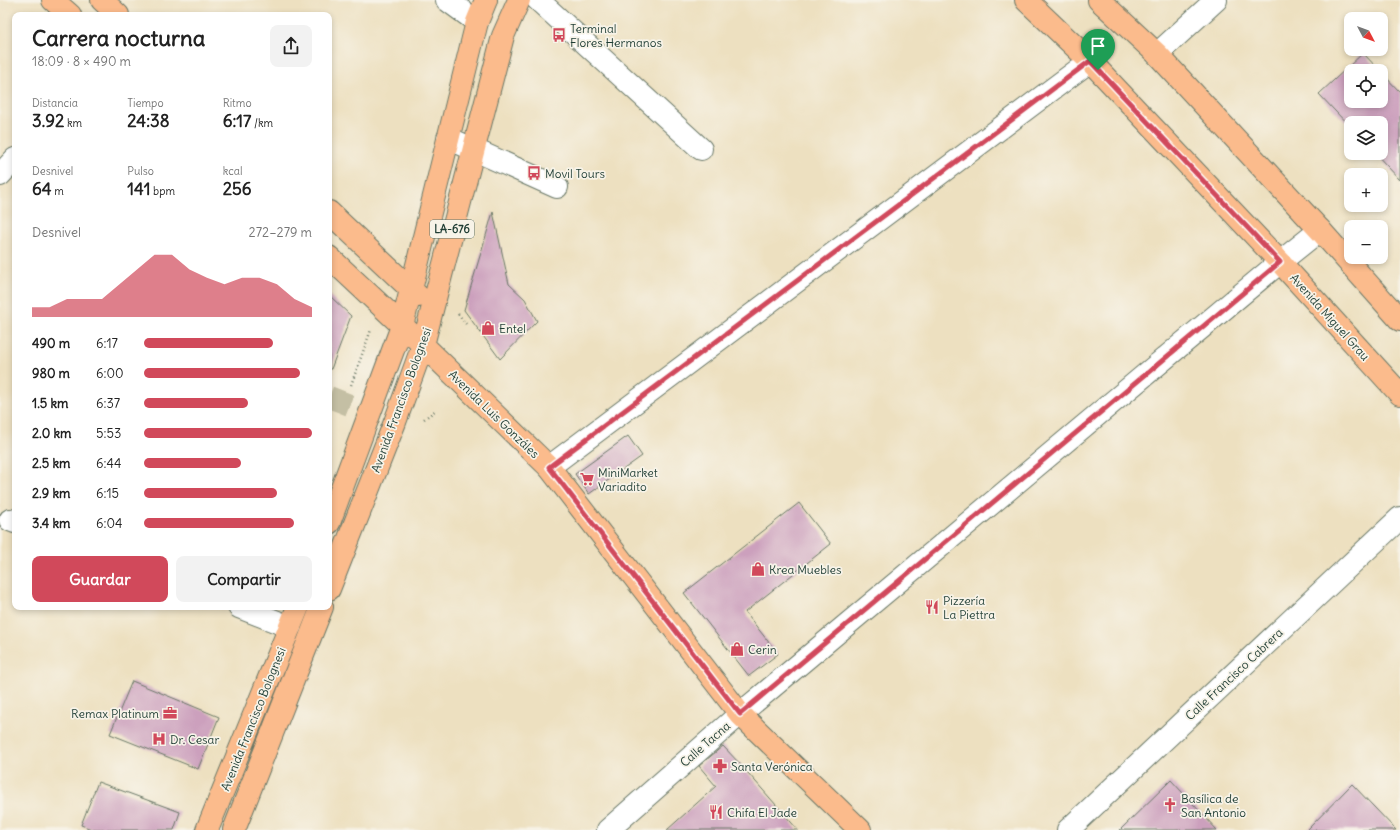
<!DOCTYPE html>
<html lang="es">
<head>
<meta charset="utf-8">
<style>
	:root { --surface:#fff; --page:#f2f2f2; --text:#222; --muted:#767676; --accent:#d1495b }
	body { margin:0; font-family:Delius,sans-serif; background:var(--page); color:var(--text); height:100vh; display:flex; flex-direction:column; font-size:15px; white-space:nowrap }
	* { box-sizing:border-box; margin:0 }
	p { font-size:13px; color:var(--muted) }
	.icon { flex:none; width:22px; height:22px; fill:none; stroke:currentColor; stroke-width:2; stroke-linecap:round; stroke-linejoin:round }
	.map { position:relative; flex:1; overflow:hidden }
	.details { position:absolute; left:12px; top:12px; width:320px; height:598px; display:flex; flex-direction:column; background:var(--surface); border-radius:8px; box-shadow:0 2px 6px #0003 }
	.details>* { flex:none }
	.needle { width:26px; rotate:131deg }
	.fabs { position:absolute; left:1344px; top:12px; display:grid; gap:8px }
	.fabs a { display:grid; place-items:center; width:44px; height:44px; border-radius:8px; background:var(--surface); box-shadow:0 2px 6px #0003; font-size:20px }
	.pin { position:absolute; display:grid; place-items:center; width:34px; height:34px; color:#fff; margin:-41px -17px; border-radius:50% 50% 50% 0; rotate:-45deg; box-shadow:0 0 4px #0007 }
	.pin .icon { rotate:45deg }
	.round { display:grid; place-items:center; flex:none; width:42px; height:42px; border-radius:8px; background:var(--page) }
	.overview { display:flex; align-items:center; justify-content:space-between; height:68px; padding:0 20px }
	h1 { font-size:22px; font-weight:700; line-height:30px }
	.metrics { display:grid; grid-template-columns:repeat(3,1fr); gap:6px; height:68px; padding:4px 20px }
	.metrics div { display:grid; align-content:center }
	.metrics b { font-size:17px; font-weight:700 }
	.metrics small { font-size:11px; font-weight:400 }
	.metrics p { font-size:11px }
	.chart { height:112px; padding:8px 20px }
	.chart p { display:flex; justify-content:space-between }
	.chart svg { width:100%; height:72px; margin-top:4px; fill:var(--accent); opacity:.7 }
	.cta { display:flex; gap:8px; margin-top:auto; padding:8px 20px }
	.cta a { flex:1; height:46px; border-radius:8px; background:var(--accent); color:#fff; font-size:16px; font-weight:700; line-height:46px; text-align:center }
	.cta a+a { background:var(--page); color:var(--text) }
	ul { padding:0 20px; list-style:none; font-size:13px }
	li { display:grid; grid-template-columns:64px 48px 1fr; align-items:center; height:30px }
	li i { height:10px; border-radius:5px; background:var(--accent) }
	.map>svg:first-child { display:block }
</style>
</head>
<body>
<div class="map">
<svg width="1400" height="830" viewBox="0 0 1400 830">
	<rect width="100%" height="100%" fill="#f7f3e8"/>
	<filter id="ink" filterUnits="userSpaceOnUse"><feTurbulence type="fractalNoise" baseFrequency=".025" numOctaves="2"/><feDisplacementMap in="SourceGraphic" scale="8" xChannelSelector="R" yChannelSelector="G"/><feConvolveMatrix kernelMatrix="1 2 1 2 8 2 1 2 1" color-interpolation-filters="sRGB"/></filter>
	<filter id="wash" filterUnits="userSpaceOnUse"><feTurbulence type="fractalNoise" baseFrequency=".012" numOctaves="4" result="noise"/><feDisplacementMap in="SourceGraphic" scale="16" xChannelSelector="R" yChannelSelector="G"/><feGaussianBlur stdDeviation="0.9" result="paint"/><feColorMatrix in="noise" values="0 0 0 0 0 0 0 0 0 0 0 0 0 0 0 0 0 1.4 0 .05"/><feComposite in="paint" operator="in"/></filter>
	<g filter="url(#wash)">
		<rect width="100%" height="100%" fill="#ede0c0"/>
		<g id="blocks">
			<path fill="#cca0bd" d="M 1363,53 L 1380,71 L 1351,71 L 1351,101 L 1381,101 L 1381,72 L 1400,92 L 1400,180 L 1375,153 L 1381,153 L 1381,123 L 1351,123 L 1351,128 L 1319,94 Z
				M 493,212 L 509,284 L 525,299 L 537,321 L 500,359 L 464,310 Z
				M 329,295 L 351,316 L 331,369 L 329,369 Z
				M 628,436 L 642,456 L 589,494 L 575,474 Z
				M 799,503 L 831,544 L 745,612 L 778,654 L 749,676 L 684,593 Z
				M 132,681 L 219,717 L 198,769 L 110,734 Z
				M 723,746 L 741,765 L 798,830 L 667,830 L 716,786 L 699,766 Z
				M 1171,780 L 1217,830 L 1120,830 Z
				M 98,782 L 180,812 L 174,830 L 94,830 L 81,825 Z
				M 1352,784 L 1396,830 L 1307,830 Z"/>
		</g>
	</g>
	<g filter="url(#ink)">
		<use href="#blocks" fill-opacity="0" stroke="#677665" stroke-width="1"/>
		<g fill="none" stroke-linecap="round" stroke-linejoin="round">
			<path stroke="#c4bfa4" stroke-width="22" stroke-dasharray="22 11" stroke-linecap="butt" d="M 329,397 L 370,413"/>
			<defs>
				<path id="minor" d="M 447,0 L 477,22
					M 538,0 L 701,149
					M 1157,54 L 1216,0
					M 448,138 L 557,187
					M 0,175 L 15,159
					M 549,467 L 1090,61
					M 10,520 L 15,522
					M 239,607 L 290,627
					M 608,830 L 740,714 L 1280,262 L 1320,230
					M 1068,830 L 1400,518"/>
				<path id="major" d="M 53,0 L 70,15
					M 102,0 L 118,15
					M 1026,0 L 1090,61 L 1280,262 L 1400,394
					M 1099,0 L 1157,54 L 1320,230 L 1400,320
					M 329,212 L 418,296
					M 329,257 L 423,345 L 549,467 L 740,714 L 860,830
					M 329,523 L 402,326 L 477,22 L 486,0
					M 329,589 L 395,422 L 423,345 L 503,36 L 519,0
					M 207,830 L 298,607
					M 234,830 L 322,607"/>
			</defs>
			<use href="#minor" stroke="#677665" stroke-width="24"/>
			<use href="#major" stroke="#677665" stroke-width="24"/>
			<path stroke="#677665" stroke-width="2.5" stroke-dasharray="1 3" stroke-linecap="butt" d="M 458,314 L 466,324
				M 351,385 L 371,330
				M 424,419 L 436,410"/>
			<use href="#minor" stroke="#fff" stroke-width="22"/>
			<use href="#major" stroke="#fbbb8c" stroke-width="22"/>
		</g>
	</g>
	<g fill="none" stroke-linecap="round" stroke-linejoin="round" filter="url(#ink)">
		<defs>
			<path id="route" d="M 1090,61 L 1280,262 L 740,714 L 549,467 Z"/>
		</defs>
		<use href="#route" stroke="#fff" stroke-width="8"/>
		<use href="#route" stroke="#d1495b" stroke-width="5"/>
	</g>
	<defs>
		<symbol id="bus-bare" viewBox="-9 -9 18 18"><path d="M-5-6H5V4H4V6H2V4H-2V6H-4V4H-5ZM-3.5-4V0h7V-4ZM-3.5 1.2v1.5H-2V1.2ZM2 1.2v1.5H3.5V1.2Z" fill="#d1495b" stroke="#f7f3e8" stroke-width="2.5" paint-order="stroke"/></symbol>
		<symbol id="shop-bare" viewBox="-9 -9 18 18"><path d="M-5-2.5h2.3a2.7 3.5 0 0 1 5.4 0H5L5.5 6h-11ZM-1.5-2.5h3a1.5 2.3 0 0 0-3 0Z" fill="#d1495b" stroke="#f7f3e8" stroke-width="2.5" paint-order="stroke"/></symbol>
		<symbol id="supermarket-bare" viewBox="-9 -9 18 18"><path d="M-6-5.5h2.5l.6 2H6L4.5 2H-2.5L-4.4-4H-6ZM-1.5 3.2a1.3 1.3 0 1 0 .1 0ZM3 3.2a1.3 1.3 0 1 0 .1 0Z" fill="#d1495b" stroke="#f7f3e8" stroke-width="2.5" paint-order="stroke"/></symbol>
		<symbol id="restaurant-bare" viewBox="-9 -9 18 18"><path d="M-5-6h1v4h1v-4h1v4h1v-4h1v5L-1.5 .5V6h-2V.5L-5-1ZM5-6V6H3V1.5H1.5Q1.5-4 5-6Z" fill="#d1495b" stroke="#f7f3e8" stroke-width="2.5" paint-order="stroke"/></symbol>
		<symbol id="office-bare" viewBox="-9 -9 18 18"><path d="M-6-3h4V-5.5h4V-3h4V5H-6ZM-1-4.5V-3h2v-1.5ZM-6 0V1H6V0Z" fill="#d1495b" stroke="#f7f3e8" stroke-width="2.5" paint-order="stroke"/></symbol>
		<symbol id="hospital-bare" viewBox="-9 -9 18 18"><path d="M-5-5h3v3.5h4V-5h3V5h-3V1.5h-4V5h-3Z" fill="#d1495b" stroke="#f7f3e8" stroke-width="2.5" paint-order="stroke"/></symbol>
		<symbol id="pharmacy-bare" viewBox="-9 -9 18 18"><path d="M-2-6h4v4h4v4h-4v4h-4v-4h-4v-4h4Z" fill="#d1495b" stroke="#f7f3e8" stroke-width="2.5" paint-order="stroke"/></symbol>
		<symbol id="church-bare" viewBox="-9 -9 18 18"><path d="M-1.2-6h2.4v3.5h3.3v2.4h-3.3V6h-2.4V-.1h-3.3v-2.4h3.3Z" fill="#d1495b" stroke="#f7f3e8" stroke-width="2.5" paint-order="stroke"/></symbol>
	</defs>
	<g fill-rule="evenodd">
		<use href="#bus-bare" x="549" y="25" width="20" height="20"/>
		<use href="#bus-bare" x="524" y="163" width="20" height="20"/>
		<use href="#shop-bare" x="478" y="318" width="20" height="20"/>
		<use href="#supermarket-bare" x="577" y="469" width="20" height="20"/>
		<use href="#shop-bare" x="748" y="559" width="20" height="20"/>
		<use href="#restaurant-bare" x="922" y="597" width="20" height="20"/>
		<use href="#shop-bare" x="727" y="639" width="20" height="20"/>
		<use href="#office-bare" x="160" y="703" width="20" height="20"/>
		<use href="#hospital-bare" x="149" y="729" width="20" height="20"/>
		<use href="#pharmacy-bare" x="710" y="756" width="20" height="20"/>
		<use href="#church-bare" x="1160" y="795" width="20" height="20"/>
		<use href="#restaurant-bare" x="706" y="802" width="20" height="20"/>
	</g>
	<g text-anchor="middle" dominant-baseline="central" stroke-width="3.5" stroke-linejoin="round" paint-order="stroke">
		<rect fill="#f7f3e8" stroke="#60746a" stroke-width="1" x="430" y="220" width="44" height="18" rx="3"/>
		<g font-size="11" font-weight="bold" fill="#1f3d34">
			<text x="452" y="229">LA-676</text>
		</g>
		<g font-size="12" fill="#1f3d34" stroke="#f7f3e8" text-anchor="start">
			<text x="570" y="28">Terminal<tspan x="570" dy="14">Flores Hermanos</tspan></text>
			<text x="545" y="173">Movil Tours</text>
			<text x="499" y="328">Entel</text>
			<text x="598" y="472">MiniMarket<tspan x="598" dy="14">Variadito</tspan></text>
			<text x="769" y="569">Krea Muebles</text>
			<text x="943" y="600">Pizzería<tspan x="943" dy="14">La Piettra</tspan></text>
			<text x="748" y="649">Cerin</text>
			<text x="159" y="713" text-anchor="end">Remax Platinum</text>
			<text x="170" y="739">Dr. Cesar</text>
			<text x="731" y="766">Santa Verónica</text>
			<text x="1181" y="798">Basílica de<tspan x="1181" dy="14">San Antonio</tspan></text>
			<text x="727" y="812">Chifa El Jade</text>
		</g>
		<g font-size="12" fill="#1f3d34" stroke="#f7f3e8">
			<text transform="translate(1330 317) rotate(48)">Avenida Miguel Grau</text>
			<text transform="translate(401 400) rotate(-70)">Avenida Francisco Bolognesi</text>
			<text transform="translate(494 414) rotate(44)">Avenida Luis Gonzáles</text>
			<text transform="translate(1234 674) rotate(-43)">Calle Francisco Cabrera</text>
			<text transform="translate(253 719) rotate(-68)">Avenida Francisco Bolognesi</text>
			<text transform="translate(705 744) rotate(-41)">Calle Tacna</text>
		</g>
	</g>
</svg>
<div class="fabs">
<a><svg class="needle" viewBox="-14 -14 28 28"><path d="M0-13l5 13h-10z" fill="#e53935"/><path d="M0 13l5-13h-10z" fill="#767676"/></svg></a>
<a><svg class="icon" aria-label="locate" viewBox="0 0 24 24"><circle cx="12" cy="12" r="6"/><path d="M12 2v4M12 18v4M2 12h4M18 12h4"/></svg></a>
<a><svg class="icon" aria-label="layers" viewBox="0 0 24 24"><path d="M12 4l9 5-9 5-9-5zM3 14l9 5 9-5"/></svg></a>
<a>+</a>
<a>−</a>
</div>
<div class="pin" style="left:1098px;top:70px;background:#1e9e55"><svg class="icon" aria-label="arrive" viewBox="0 0 24 24"><path d="M6 21V4h12l-3 4 3 4H6"/></svg></div>
<section class="details">
<div class="overview"><div><h1>Carrera nocturna</h1><p>18:09 · 8 × 490 m</p></div><a class="round"><svg class="icon" aria-label="share" viewBox="0 0 24 24"><path d="M12 15V3M7 8l5-5 5 5M5 13v7h14v-7"/></svg></a></div>
<div class="metrics">
<div><p>Distancia</p><b>3.92<small> km</small></b></div>
<div><p>Tiempo</p><b>24:38</b></div>
<div><p>Ritmo</p><b>6:17<small> /km</small></b></div>
</div>
<div class="metrics">
<div><p>Desnivel</p><b>64<small> m</small></b></div>
<div><p>Pulso</p><b>141<small> bpm</small></b></div>
<div><p>kcal</p><b>256</b></div>
</div>
<div class="chart"><p><span>Desnivel</span>272–279 m</p>
<svg viewBox="0 0 160 44" preserveAspectRatio="none"><path d="M0 44V38L10 38L20 33L30 33L40 33L50 24L60 15L70 6L80 6L90 15L100 20L110 24L120 20L130 20L140 24L150 33L160 38V44z"/></svg>
</div>
<ul>
<li><b>490 m</b>6:17<i style="width:77%"></i></li>
<li><b>980 m</b>6:00<i style="width:93%"></i></li>
<li><b>1.5 km</b>6:37<i style="width:62%"></i></li>
<li><b>2.0 km</b>5:53<i style="width:100%"></i></li>
<li><b>2.5 km</b>6:44<i style="width:58%"></i></li>
<li><b>2.9 km</b>6:15<i style="width:79%"></i></li>
<li><b>3.4 km</b>6:04<i style="width:89%"></i></li>
</ul>
<div class="cta"><a>Guardar</a><a>Compartir</a></div>
</section>
</div>
</body>
</html>
